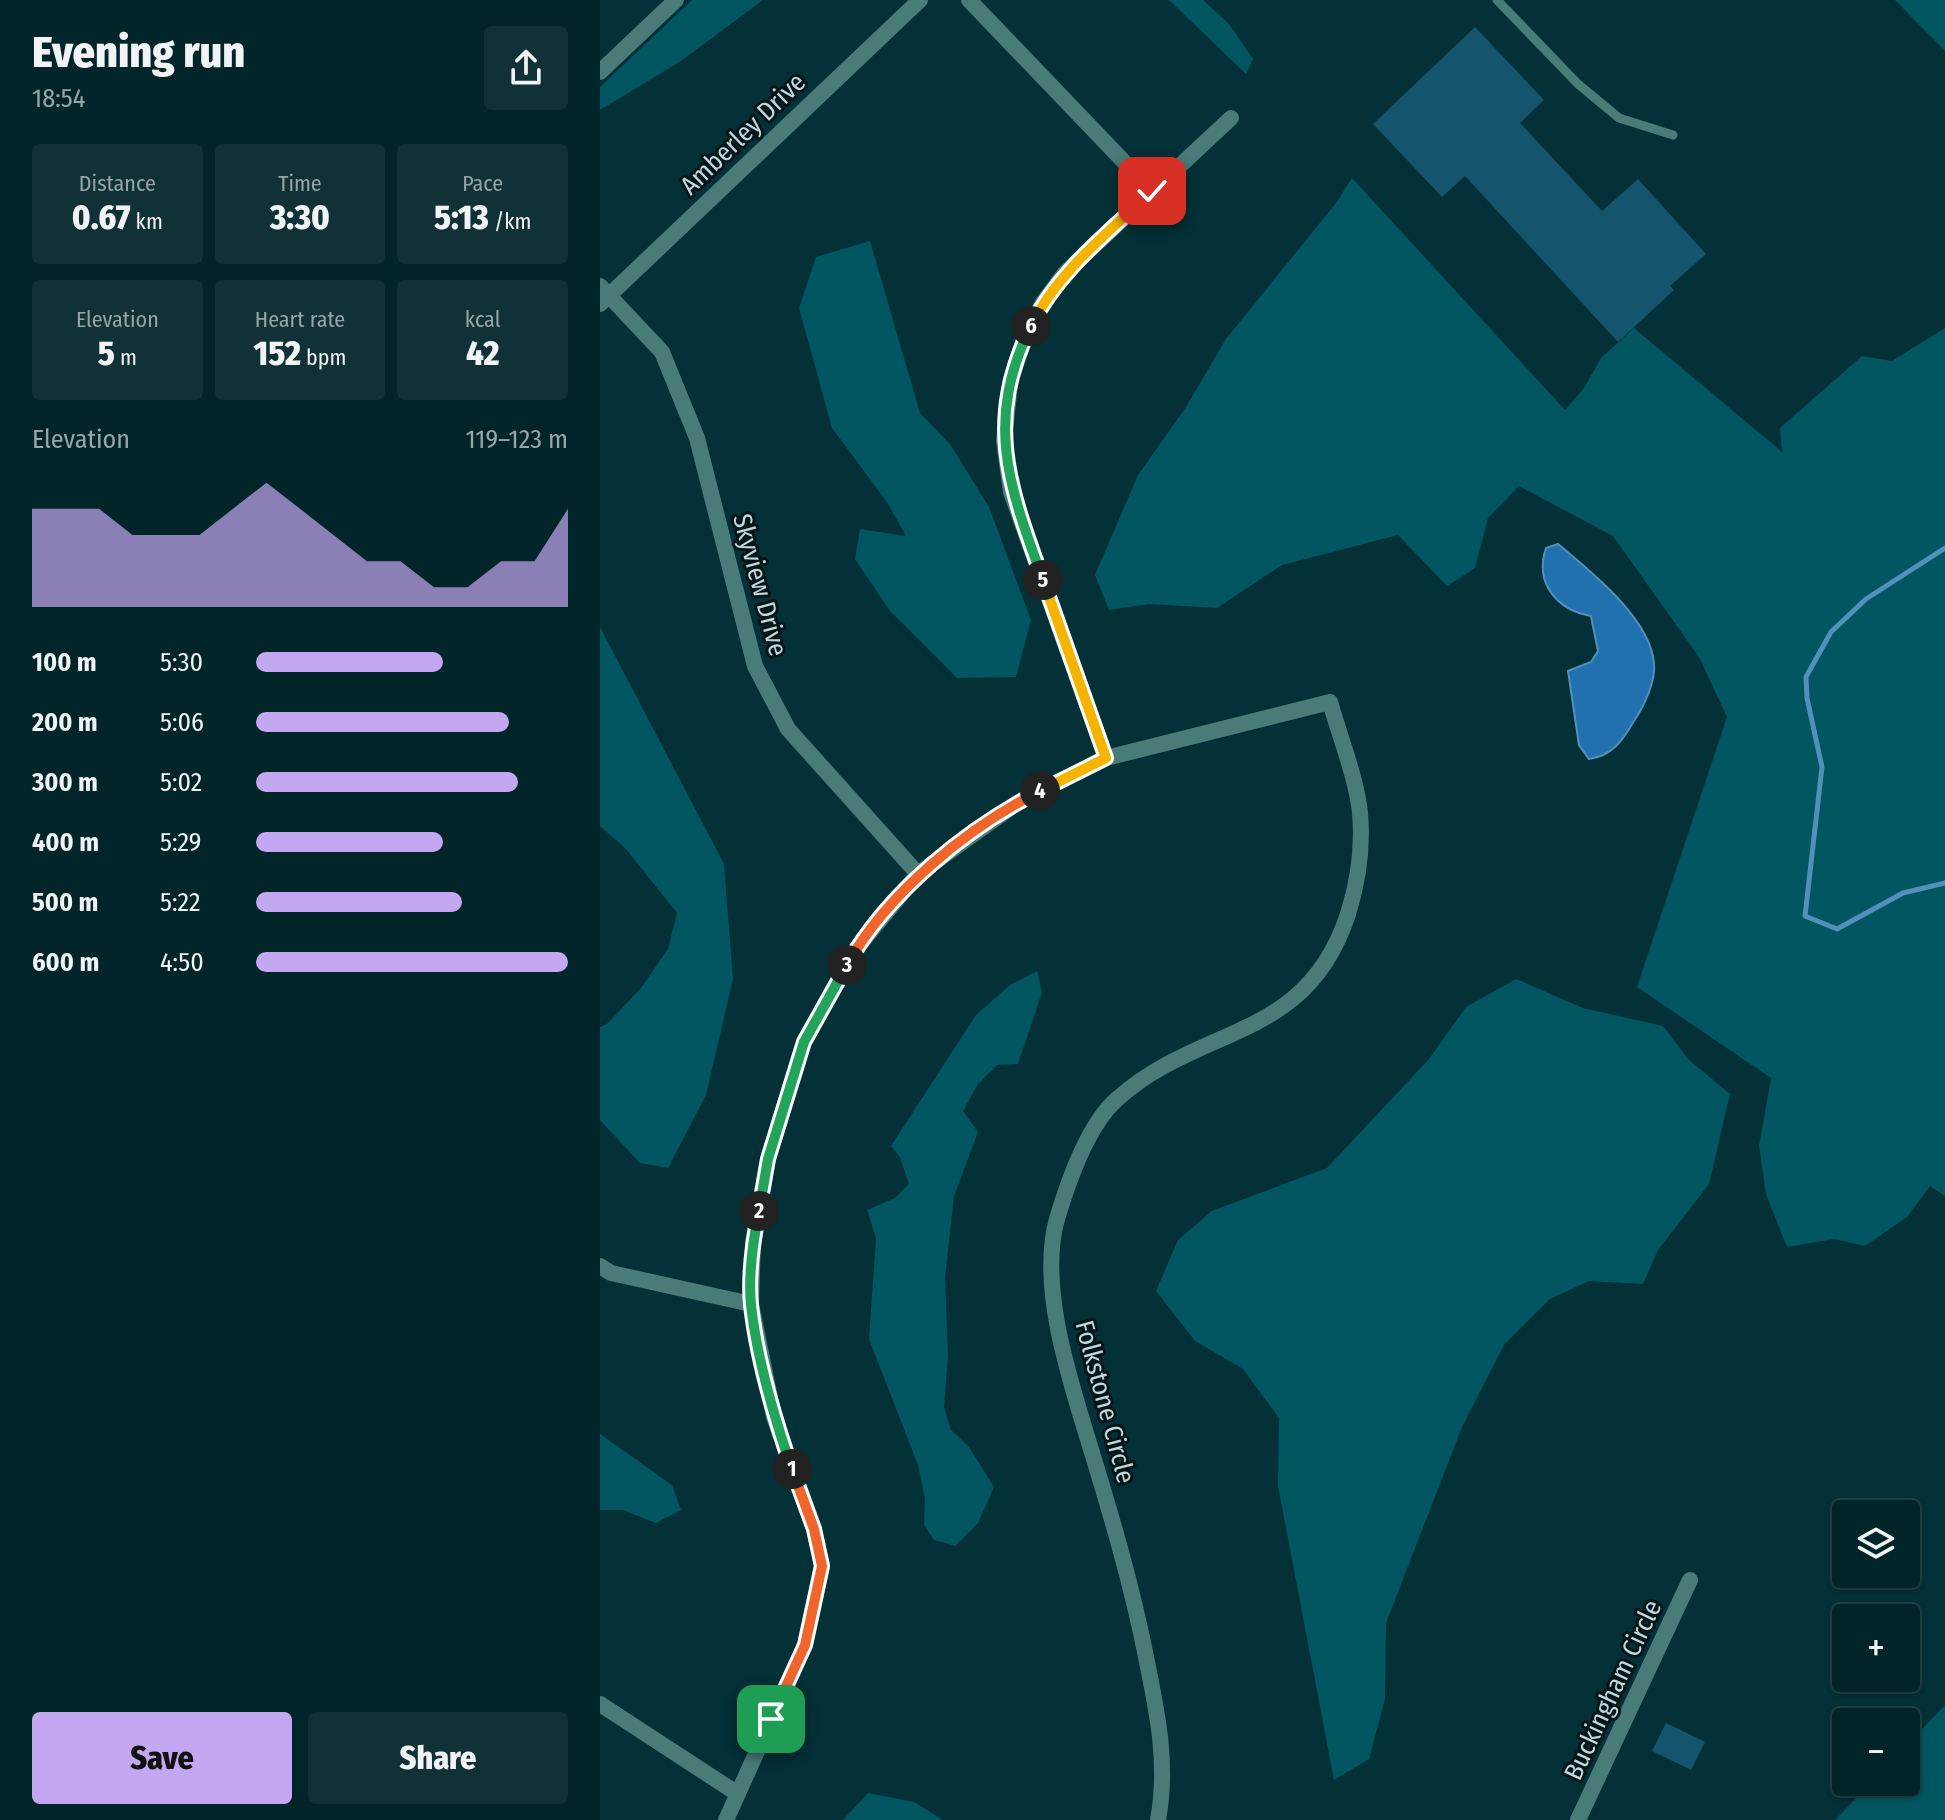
<!DOCTYPE html>
<html lang="en">
<head>
<meta charset="utf-8">
<style>
	:root { --surface:#022529; --page:#103135; --text:#f1f3f6; --muted:#96a5a8; --line:#234246; --accent:#c4a7f1 }
	body { margin:0; font-family:"Fira Sans Condensed",sans-serif; background:var(--page); color:var(--text); height:100vh; display:flex; flex-direction:column; font-size:30px; white-space:nowrap }
	* { box-sizing:border-box; margin:0 }
	p { font-size:26px; color:var(--muted) }
	.icon { flex:none; width:44px; height:44px; fill:none; stroke:currentColor; stroke-width:2; stroke-linecap:round; stroke-linejoin:round }
	.map { position:relative; flex:1; overflow:hidden }
	.panel { display:flex; flex-direction:column; background:var(--surface); width:600px }
	.panel>* { flex:none }
	.buttons { position:absolute; left:1232px; top:1500px; display:grid; gap:16px }
	.buttons a { display:grid; place-items:center; width:88px; height:88px; border-radius:8px; background:var(--surface); box-shadow:0 2px 6px #0004,0 0 0 2px var(--line); font-size:40px }
	.pin { position:absolute; display:grid; place-items:center; width:68px; height:68px; color:#fff; margin:-34px; border-radius:16px; box-shadow:0 4px 12px #0006 }
	.km { position:absolute; width:40px; height:40px; margin:-20px; border-radius:50%; background:#222; color:#fff; font-size:22px; line-height:40px; text-align:center }
	.round { display:grid; place-items:center; flex:none; width:84px; height:84px; border-radius:8px; background:var(--page) }
	.overview { display:flex; align-items:center; justify-content:space-between; height:136px; padding:0 32px }
	h1 { font-size:44px; font-weight:800; line-height:60px }
	.stats { display:grid; grid-template-columns:repeat(3,1fr); gap:12px; height:136px; padding:8px 32px }
	.stats div { display:grid; align-content:center; border-radius:8px; background:var(--page); text-align:center }
	.stats b { font-size:34px; font-weight:800 }
	.stats small { font-size:22px; font-weight:400 }
	.stats p { font-size:22px }
	.chart { height:224px; padding:16px 32px }
	.chart p { display:flex; justify-content:space-between }
	.chart svg { width:100%; height:144px; margin-top:8px; fill:var(--accent); opacity:.7 }
	.cta { display:flex; gap:16px; margin-top:auto; padding:16px 32px }
	.cta a { flex:1; height:92px; border-radius:8px; background:var(--accent); color:#111; font-size:32px; font-weight:800; line-height:92px; text-align:center }
	.cta a+a { background:var(--page); color:var(--text) }
	ul { padding:0 32px; list-style:none; font-size:26px }
	li { display:grid; grid-template-columns:128px 96px 1fr; align-items:center; height:60px }
	li i { height:20px; border-radius:10px; background:var(--accent) }
	main { display:flex; flex:1; min-height:0 }
	.map>svg:first-child { display:block }
</style>
</head>
<body>
<main>
<section class="panel">
<div class="overview"><div><h1>Evening run</h1><p>18:54</p></div><a class="round"><svg class="icon" aria-label="share" viewBox="0 0 24 24"><path d="M12 15V3M7 8l5-5 5 5M5 13v7h14v-7"/></svg></a></div>
<div class="stats">
<div><p>Distance</p><b>0.67<small> km</small></b></div>
<div><p>Time</p><b>3:30</b></div>
<div><p>Pace</p><b>5:13<small> /km</small></b></div>
</div>
<div class="stats">
<div><p>Elevation</p><b>5<small> m</small></b></div>
<div><p>Heart rate</p><b>152<small> bpm</small></b></div>
<div><p>kcal</p><b>42</b></div>
</div>
<div class="chart"><p><span>Elevation</span>119–123 m</p>
<svg viewBox="0 0 160 44" preserveAspectRatio="none"><path d="M0 44V14L10 14L20 14L30 22L40 22L50 22L60 14L70 6L80 14L90 22L100 30L110 30L120 38L130 38L140 30L150 30L160 14V44z"/></svg>
</div>
<ul>
<li><b>100 m</b>5:30<i style="width:60%"></i></li>
<li><b>200 m</b>5:06<i style="width:81%"></i></li>
<li><b>300 m</b>5:02<i style="width:84%"></i></li>
<li><b>400 m</b>5:29<i style="width:60%"></i></li>
<li><b>500 m</b>5:22<i style="width:66%"></i></li>
<li><b>600 m</b>4:50<i style="width:100%"></i></li>
</ul>
<div class="cta"><a>Save</a><a>Share</a></div>
</section>
<div class="map">
<svg width="1345" height="1820" viewBox="0 0 1345 1820">
	<rect width="100%" height="100%" fill="#033137"/>
	<path fill="#015661" d="M 92,0 L 163,0 L 81,61 L 0,110 L 0,87 Z
		M 569,0 L 603,0 L 629,24 L 653,59 L 646,74 Z
		M 1295,0 L 1345,0 L 1345,51 Z
		M 752,178 L 965,410 L 984,388 L 1001,358 L 1034,328 L 1182,452 L 1180,428 L 1262,356 L 1292,361 L 1345,328 L 1345,1196 L 1330,1186 L 1307,1217 L 1265,1246 L 1234,1239 L 1187,1247 L 1166,1194 L 1159,1146 L 1171,1078 L 1037,987 L 1127,717 L 1099,657 L 1013,536 L 919,486 L 888,518 L 875,568 L 847,586 L 798,535 L 682,565 L 617,608 L 549,604 L 509,610 L 495,575 L 538,475 L 586,407 L 626,339 L 736,203 Z
		M 270,241 L 320,413 L 350,444 L 389,507 L 431,620 L 416,677 L 357,678 L 290,611 L 255,559 L 260,529 L 306,536 L 287,502 L 232,428 L 199,308 L 216,257 Z
		M 0,627 L 124,864 L 133,979 L 106,1095 L 68,1168 L 40,1163 L 0,1120 L 0,1027 L 7,1024 L 41,988 L 68,949 L 77,913 L 26,849 L 0,826 Z
		M 437,971 L 442,992 L 418,1064 L 397,1065 L 378,1084 L 363,1111 L 378,1132 L 354,1196 L 345,1277 L 348,1356 L 344,1407 L 351,1430 L 369,1447 L 394,1487 L 378,1523 L 355,1546 L 334,1540 L 324,1525 L 325,1498 L 318,1465 L 269,1339 L 276,1238 L 267,1210 L 295,1198 L 309,1184 L 300,1157 L 291,1146 L 376,1015 L 410,985 Z
		M 916,979 L 983,1008 L 1063,1026 L 1088,1059 L 1130,1094 L 1109,1184 L 1058,1250 L 1043,1284 L 989,1281 L 950,1299 L 904,1345 L 862,1427 L 786,1623 L 785,1699 L 769,1759 L 734,1780 L 678,1486 L 679,1418 L 643,1369 L 595,1341 L 556,1291 L 578,1240 L 612,1211 L 727,1168 L 829,1059 L 866,1007 Z
		M 0,1434 L 72,1485 L 81,1510 L 56,1523 L 23,1510 L 0,1510 Z
		M 1345,1705 L 1345,1820 L 1235,1820 L 1272,1782 L 1306,1782 L 1306,1746 Z
		M 268,1793 L 314,1802 L 343,1820 L 243,1820 Z"/>
	<path fill="#2171ae" stroke="#5290bc" stroke-width="2" d="M 958,544 C 990,571 1050,618 1054,663 C 1056,681 1044,706 1034,721 C 1023,740 1012,756 989,759 L 979,745 L 968,671 L 991,662 L 998,651 L 991,616 C 957,610 934,583 946,548 Z"/>
	<g fill="none" stroke-linecap="round" stroke-linejoin="round">
		<path stroke="#5290bc" stroke-width="5" d="M 1345,548 L 1266,599 L 1231,632 L 1206,677 L 1207,698 L 1222,767 L 1205,916 L 1237,929 L 1303,893 L 1345,883"/>
	</g>
	<path fill="#14546c" d="M 875,27 L 944,100 L 920,123 L 1002,211 L 1038,179 L 1106,254 L 1070,286 L 1074,290 L 1018,342 L 865,176 L 842,197 L 773,124 Z
		M 1066,1723 L 1105,1742 L 1091,1770 L 1052,1751 Z"/>
	<g fill="none" stroke-linecap="round" stroke-linejoin="round">
		<path stroke="#497c79" stroke-width="9" d="M 897,0 L 978,84 L 1019,118 L 1073,135"/>
		<path stroke="#497c79" stroke-width="16" d="M 369,0 L 552,191
			M 0,286 L 62,352 L 97,438 L 155,666 L 188,729 L 318,874
			M 0,304 L 320,0
			M 506,758 L 411,492 L 404,441 L 410,383 L 423,342 L 442,304 L 465,273 L 631,118
			M 0,1266 L 11,1273 L 151,1304
			M 0,1704 L 138,1794
			M 126,1820 L 205,1645 L 222,1566 L 214,1529 L 174,1417 L 151,1304 L 153,1242 L 168,1159 L 204,1042 L 256,949 L 318,874 L 417,803 L 506,758 L 730,702 C 739,734 757,780 760,813 C 763,846 758,882 748,914 C 706,1043 601,1023 516,1100 C 487,1126 468,1182 457,1219 C 439,1282 467,1371 486,1433 C 509,1508 532,1584 547,1662 C 558,1716 568,1765 558,1820
			M 978,1820 L 1090,1580"/>
		<path stroke="#497c79" stroke-width="16" d="M 0,72 L 76,0"/>
	</g>
	<g fill="none" stroke-linecap="round" stroke-linejoin="round">
		<defs>
			<path id="split-1" d="M 171,1719 L 205,1645 L 222,1566 L 214,1529 L 192,1469"/>
			<path id="split-2" d="M 159,1211 C 153,1241 148,1275 151,1305 C 157,1360 174,1417 192,1469"/>
			<path id="split-3" d="M 159,1211 L 168,1159 L 204,1042 L 247,965"/>
			<path id="split-4" d="M 247,965 C 287,893 367,828 440,791"/>
			<path id="split-5" d="M 440,791 L 506,758 L 443,580"/>
			<path id="split-6" d="M 431,326 C 384,422 409,486 443,580"/>
			<path id="split-7" d="M 431,326 C 458,271 508,233 552,191"/>
		</defs>
		<use href="#split-1" stroke="#fff" stroke-width="16"/>
		<use href="#split-2" stroke="#fff" stroke-width="16"/>
		<use href="#split-3" stroke="#fff" stroke-width="16"/>
		<use href="#split-4" stroke="#fff" stroke-width="16"/>
		<use href="#split-5" stroke="#fff" stroke-width="16"/>
		<use href="#split-6" stroke="#fff" stroke-width="16"/>
		<use href="#split-7" stroke="#fff" stroke-width="16"/>
		<use href="#split-1" stroke="#f0652b" stroke-width="10"/>
		<use href="#split-2" stroke="#22a559" stroke-width="10"/>
		<use href="#split-3" stroke="#22a559" stroke-width="10"/>
		<use href="#split-4" stroke="#f0652b" stroke-width="10"/>
		<use href="#split-5" stroke="#f5b400" stroke-width="10"/>
		<use href="#split-6" stroke="#22a559" stroke-width="10"/>
		<use href="#split-7" stroke="#f5b400" stroke-width="10"/>
	</g>
	<g text-anchor="middle" dominant-baseline="central" stroke-width="6" stroke-linejoin="round" paint-order="stroke">
		<g font-size="26" fill="#c3d8dc" stroke="#051619">
			<text transform="translate(143 134) rotate(-44)">Amberley Drive</text>
			<text transform="translate(160 585) rotate(75)">Skyview Drive</text>
			<text transform="translate(505 1402) rotate(75)">Folkstone Circle</text>
			<text transform="translate(1013 1690) rotate(-65)">Buckingham Circle</text>
		</g>
	</g>
</svg>
<div class="buttons">
<a><svg class="icon" aria-label="layers" viewBox="0 0 24 24"><path d="M12 4l9 5-9 5-9-5zM3 14l9 5 9-5"/></svg></a>
<a>+</a>
<a>−</a>
</div>
<div class="pin" style="left:171px;top:1719px;background:#1e9e55"><svg class="icon" aria-label="arrive" viewBox="0 0 24 24"><path d="M6 21V4h12l-3 4 3 4H6"/></svg></div>
<div class="pin" style="left:552px;top:191px;background:#d93025"><svg class="icon" aria-label="check" viewBox="0 0 24 24"><path d="M5 12l5 5 9-10"/></svg></div>
<b class="km" style="left:192px;top:1469px">1</b>
<b class="km" style="left:159px;top:1211px">2</b>
<b class="km" style="left:247px;top:965px">3</b>
<b class="km" style="left:440px;top:791px">4</b>
<b class="km" style="left:443px;top:580px">5</b>
<b class="km" style="left:431px;top:326px">6</b>
</div>
</main>
</body>
</html>
